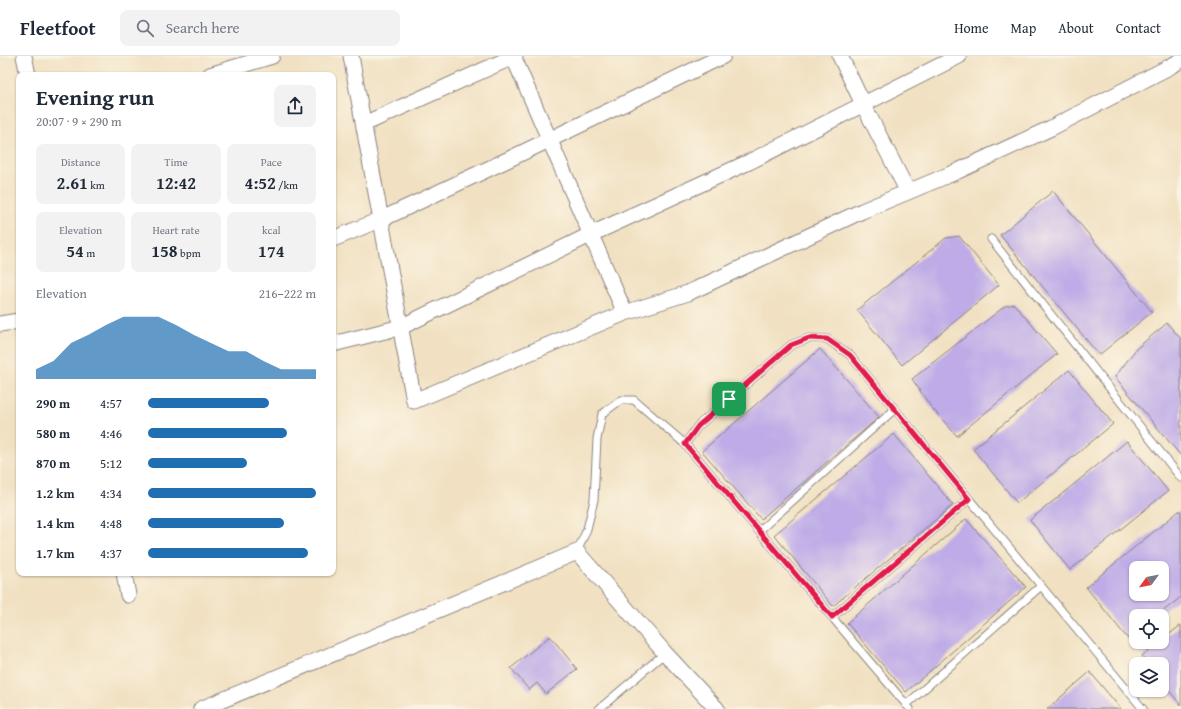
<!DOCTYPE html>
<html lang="en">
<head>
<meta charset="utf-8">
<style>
	:root { --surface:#fff; --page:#f2f2f3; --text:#1f2937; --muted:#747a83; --line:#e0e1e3; --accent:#1f6fb2 }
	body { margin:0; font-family:"Gentium Book Plus",serif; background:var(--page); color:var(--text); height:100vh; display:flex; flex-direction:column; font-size:15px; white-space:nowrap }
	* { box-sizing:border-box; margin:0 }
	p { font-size:13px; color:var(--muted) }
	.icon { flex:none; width:22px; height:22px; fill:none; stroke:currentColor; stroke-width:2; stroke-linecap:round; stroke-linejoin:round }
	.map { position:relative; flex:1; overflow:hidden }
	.sheet { position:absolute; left:16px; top:16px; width:320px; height:504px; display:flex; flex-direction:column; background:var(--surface); border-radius:8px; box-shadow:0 1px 3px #0004 }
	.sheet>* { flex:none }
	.needle { width:26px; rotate:237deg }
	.controls { position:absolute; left:1129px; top:505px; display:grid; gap:8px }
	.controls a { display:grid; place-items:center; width:40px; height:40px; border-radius:8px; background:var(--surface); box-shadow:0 1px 3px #0004; font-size:20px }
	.pin { position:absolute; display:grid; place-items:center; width:34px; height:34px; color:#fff; margin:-17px; border-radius:8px; box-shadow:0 2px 6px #0006 }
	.round { display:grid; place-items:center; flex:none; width:42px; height:42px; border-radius:8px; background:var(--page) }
	.overview { display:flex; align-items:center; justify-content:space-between; height:68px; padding:0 20px }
	h1 { font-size:22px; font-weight:700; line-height:30px }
	.figures { display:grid; grid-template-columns:repeat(3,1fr); gap:6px; height:68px; padding:4px 20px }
	.figures div { display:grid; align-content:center; border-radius:8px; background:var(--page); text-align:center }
	.figures b { font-size:17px; font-weight:700 }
	.figures small { font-size:11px; font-weight:400 }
	.figures p { font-size:11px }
	.chart { height:112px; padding:8px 20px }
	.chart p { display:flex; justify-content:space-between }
	.chart svg { width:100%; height:72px; margin-top:4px; fill:var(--accent); opacity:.7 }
	ul { padding:0 20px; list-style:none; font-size:13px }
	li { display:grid; grid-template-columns:64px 48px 1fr; align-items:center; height:30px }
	li i { height:10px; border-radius:5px; background:var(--accent) }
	header { display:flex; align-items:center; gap:24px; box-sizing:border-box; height:56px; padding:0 20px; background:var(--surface); border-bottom:1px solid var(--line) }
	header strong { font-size:19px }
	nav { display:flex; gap:22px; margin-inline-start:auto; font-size:14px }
	.search { width:280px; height:36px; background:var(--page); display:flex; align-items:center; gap:10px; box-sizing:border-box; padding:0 14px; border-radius:8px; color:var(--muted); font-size:15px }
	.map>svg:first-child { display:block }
</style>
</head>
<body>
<header>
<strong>Fleetfoot</strong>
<div class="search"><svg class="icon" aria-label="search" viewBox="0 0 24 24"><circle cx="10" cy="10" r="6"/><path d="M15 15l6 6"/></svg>Search here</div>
<nav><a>Home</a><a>Map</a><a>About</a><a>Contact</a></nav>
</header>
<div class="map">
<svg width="1181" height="653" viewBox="0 0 1181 653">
	<rect width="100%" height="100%" fill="#fcf5e5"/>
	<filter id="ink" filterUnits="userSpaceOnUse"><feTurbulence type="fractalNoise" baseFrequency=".025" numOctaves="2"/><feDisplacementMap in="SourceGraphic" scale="8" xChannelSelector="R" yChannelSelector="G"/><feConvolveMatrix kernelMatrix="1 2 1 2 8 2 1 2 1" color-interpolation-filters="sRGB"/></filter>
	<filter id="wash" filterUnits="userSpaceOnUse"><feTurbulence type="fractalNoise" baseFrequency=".012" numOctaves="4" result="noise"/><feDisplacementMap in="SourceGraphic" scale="16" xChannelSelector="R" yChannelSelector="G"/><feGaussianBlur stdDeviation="0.9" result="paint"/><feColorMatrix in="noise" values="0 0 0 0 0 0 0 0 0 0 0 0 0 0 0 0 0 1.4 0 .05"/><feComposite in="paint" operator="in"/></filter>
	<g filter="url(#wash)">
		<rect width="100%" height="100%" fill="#f1e1c2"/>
		<g id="blocks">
			<path fill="#beabe7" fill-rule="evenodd" d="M 1053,135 L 1152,256 L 1099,299 L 1000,179 Z
				M 959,180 L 999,229 L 902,309 L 857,254 L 946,182 Z
				M 1014,248 L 1057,298 L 957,380 L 931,351 L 912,323 L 1005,250 Z
				M 1167,267 L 1181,283 L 1181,400 L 1115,321 L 1136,293 Z
				M 820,293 L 879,361 L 761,463 L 702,395 Z
				M 1069,314 L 1113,368 L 1017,447 L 973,393 Z
				M 894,378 L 953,449 L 833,550 L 774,479 Z
				M 1127,385 L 1168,435 L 1070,514 L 1030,464 Z
				M 1179,455 L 1181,455 L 1181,541 L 1157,560 L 1136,560 L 1136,577 L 1128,583 L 1086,531 ZM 1136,512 L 1162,512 L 1162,538 L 1136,538 Z
				M 966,463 L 1026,531 L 906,636 L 847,567 Z
				M 1181,569 L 1181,649 L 1162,626 L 1162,608 L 1148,608 L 1142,600 L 1159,586 L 1162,586 L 1162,584 Z
				M 550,580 L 577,613 L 546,638 L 537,627 L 529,634 L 511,612 Z
				M 1090,616 L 1121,653 L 1047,653 Z"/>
		</g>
	</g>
	<g filter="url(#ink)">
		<use href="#blocks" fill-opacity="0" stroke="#8a827e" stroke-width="1"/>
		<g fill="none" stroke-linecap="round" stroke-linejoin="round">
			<defs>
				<path id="lane" d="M 991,183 L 1181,422
					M 759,475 L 895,353
					M 577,496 L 587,473 L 594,444 L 597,383 L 602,358 L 621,344 L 634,344 L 685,388
					M 832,561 L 969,443
					M 906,649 L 1041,530
					M 599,653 L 665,597
					M 910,653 L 685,388 L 698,370 L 791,289 L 809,282 L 827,283 L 850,299 L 1143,653"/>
				<path id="street" d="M 24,0 L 28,19
					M 351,0 L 414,345 L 625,257 L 688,237 L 862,155 L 958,115 L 1051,72 L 1173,9 L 1181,4
					M 513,0 L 625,257
					M 840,0 L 863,48 L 908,136
					M 210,19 L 272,0
					M 364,68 L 515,0
					M 333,183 L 382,163 L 503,106 L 723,0
					M 0,268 L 19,265
					M 333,288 L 401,271 L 596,176 L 749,106 L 959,0
					M 124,517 L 128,539
					M 201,653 L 577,496 L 665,597 L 717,653"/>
			</defs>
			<use href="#lane" stroke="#8a827e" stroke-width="9"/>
			<use href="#street" stroke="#8a827e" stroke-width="17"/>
			<use href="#lane" stroke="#fff" stroke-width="7"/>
			<use href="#street" stroke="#fff" stroke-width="15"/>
		</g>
	</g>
	<g fill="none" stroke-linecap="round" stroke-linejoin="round" filter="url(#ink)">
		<defs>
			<path id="route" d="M 809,282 L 827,283 L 850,299 L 969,443 L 832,561 L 685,388 L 698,370 L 791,289 Z"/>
		</defs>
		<use href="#route" stroke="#fff" stroke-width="8"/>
		<use href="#route" stroke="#e11d48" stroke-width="5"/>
	</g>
</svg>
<div class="controls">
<a><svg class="needle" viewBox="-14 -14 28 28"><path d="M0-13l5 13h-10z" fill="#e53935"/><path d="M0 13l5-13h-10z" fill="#747a83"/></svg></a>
<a><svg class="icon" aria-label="locate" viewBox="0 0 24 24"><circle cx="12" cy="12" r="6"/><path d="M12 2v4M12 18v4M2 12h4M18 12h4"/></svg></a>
<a><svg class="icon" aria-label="layers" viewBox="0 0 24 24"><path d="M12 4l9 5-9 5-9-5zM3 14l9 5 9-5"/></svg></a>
</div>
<div class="pin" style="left:729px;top:343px;background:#1e9e55"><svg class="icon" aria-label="arrive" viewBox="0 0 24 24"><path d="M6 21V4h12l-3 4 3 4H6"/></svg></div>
<section class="sheet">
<div class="overview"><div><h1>Evening run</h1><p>20:07 · 9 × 290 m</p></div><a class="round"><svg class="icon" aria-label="share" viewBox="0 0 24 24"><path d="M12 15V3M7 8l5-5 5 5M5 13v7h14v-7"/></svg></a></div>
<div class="figures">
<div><p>Distance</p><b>2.61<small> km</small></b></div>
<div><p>Time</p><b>12:42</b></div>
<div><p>Pace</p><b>4:52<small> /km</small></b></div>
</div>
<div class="figures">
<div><p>Elevation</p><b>54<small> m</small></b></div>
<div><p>Heart rate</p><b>158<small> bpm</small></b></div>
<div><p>kcal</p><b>174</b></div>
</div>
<div class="chart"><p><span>Elevation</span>216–222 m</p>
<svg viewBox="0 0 160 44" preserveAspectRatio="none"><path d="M0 44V38L10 33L20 22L30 17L40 11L50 6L60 6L70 6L80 11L90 17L100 22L110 27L120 27L130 33L140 38L150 38L160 38V44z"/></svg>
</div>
<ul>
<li><b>290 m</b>4:57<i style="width:72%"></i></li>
<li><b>580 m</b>4:46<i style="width:83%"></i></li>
<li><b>870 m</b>5:12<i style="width:59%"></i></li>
<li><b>1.2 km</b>4:34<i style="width:100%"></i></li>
<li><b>1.4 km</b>4:48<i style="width:81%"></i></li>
<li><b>1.7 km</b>4:37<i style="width:95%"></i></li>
</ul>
</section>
</div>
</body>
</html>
